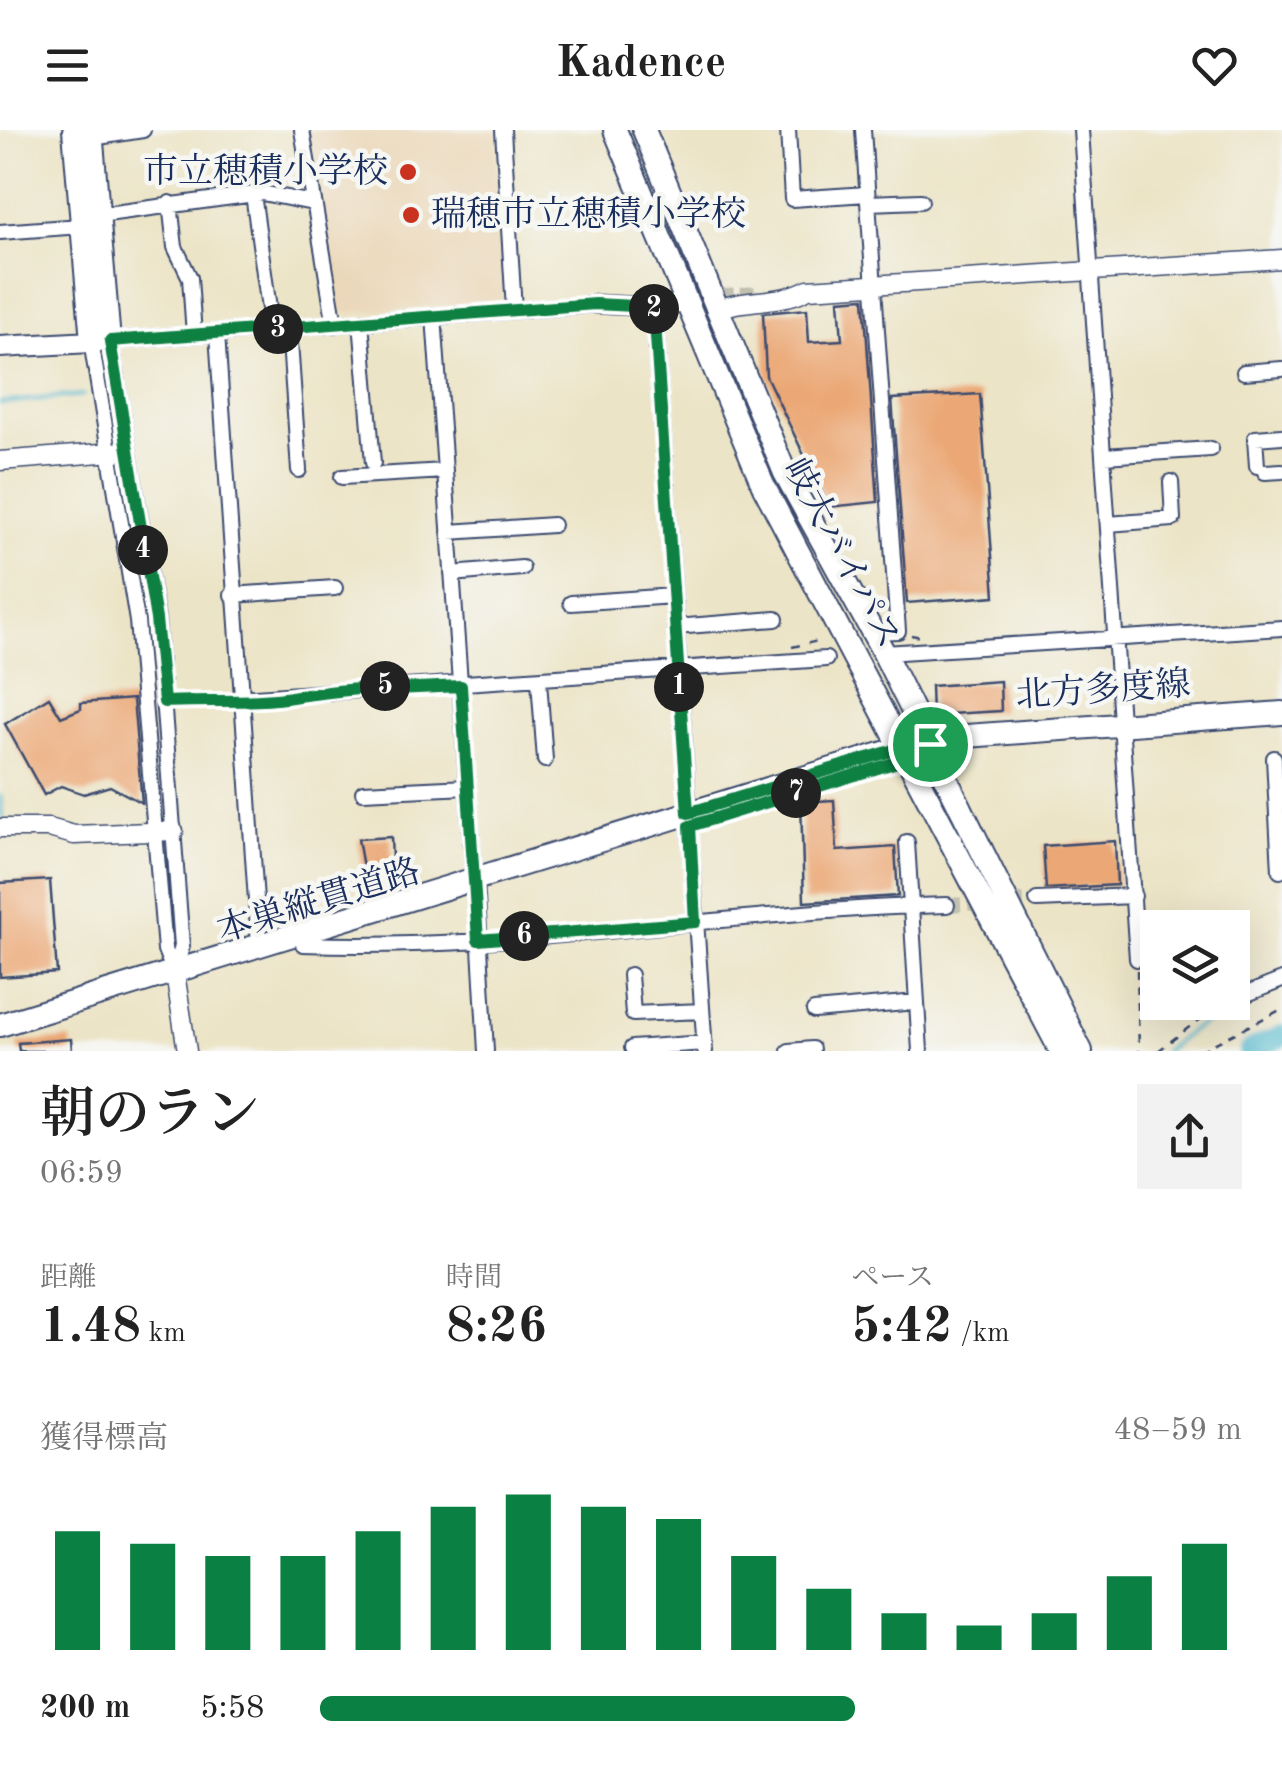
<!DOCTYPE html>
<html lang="ja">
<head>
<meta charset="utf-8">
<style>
	:root { --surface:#fff; --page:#f2f2f2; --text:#222; --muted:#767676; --accent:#0b8043 }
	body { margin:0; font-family:"Old Standard TT","Noto Serif JP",serif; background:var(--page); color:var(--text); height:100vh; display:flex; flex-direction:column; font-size:38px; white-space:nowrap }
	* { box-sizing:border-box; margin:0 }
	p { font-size:32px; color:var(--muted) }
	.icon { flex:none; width:55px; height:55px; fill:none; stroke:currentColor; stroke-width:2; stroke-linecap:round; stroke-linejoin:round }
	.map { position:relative; height:921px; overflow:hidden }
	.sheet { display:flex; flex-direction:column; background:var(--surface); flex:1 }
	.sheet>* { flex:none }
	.tools { position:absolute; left:1140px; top:780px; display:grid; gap:20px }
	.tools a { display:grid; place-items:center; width:110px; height:110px; border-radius:0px; background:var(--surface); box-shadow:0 10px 40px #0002; font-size:50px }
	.pin { position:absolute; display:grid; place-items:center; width:85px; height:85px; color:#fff; margin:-42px; border:5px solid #fff; border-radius:50%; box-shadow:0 2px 10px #0007 }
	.km { position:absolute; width:50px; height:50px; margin:-25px; border-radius:50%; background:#222; color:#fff; font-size:28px; line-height:50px; text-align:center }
	.round { display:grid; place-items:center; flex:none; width:105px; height:105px; border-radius:0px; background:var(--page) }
	.summary { display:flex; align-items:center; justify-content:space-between; height:170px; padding:0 40px }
	h1 { font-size:55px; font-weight:600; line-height:75px }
	.metrics { display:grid; grid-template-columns:repeat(3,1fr); gap:15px; height:170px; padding:10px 40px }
	.metrics div { display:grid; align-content:center }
	.metrics b { font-size:50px; font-weight:600 }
	.metrics small { font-size:28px; font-weight:400 }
	.metrics p { font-size:28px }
	.chart { height:280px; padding:20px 40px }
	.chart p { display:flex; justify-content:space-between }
	.chart svg { width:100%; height:180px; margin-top:10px; stroke:var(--accent); stroke-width:6 }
	ul { padding:0 40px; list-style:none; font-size:32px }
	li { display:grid; grid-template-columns:160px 120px 1fr; align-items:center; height:75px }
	li i { height:25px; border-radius:12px; background:var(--accent) }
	header { display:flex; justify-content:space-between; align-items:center; height:130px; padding:0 40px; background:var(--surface); font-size:45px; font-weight:600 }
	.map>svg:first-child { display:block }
</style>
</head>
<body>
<header><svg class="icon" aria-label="menu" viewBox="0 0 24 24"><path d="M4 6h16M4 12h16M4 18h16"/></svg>Kadence<svg class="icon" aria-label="heart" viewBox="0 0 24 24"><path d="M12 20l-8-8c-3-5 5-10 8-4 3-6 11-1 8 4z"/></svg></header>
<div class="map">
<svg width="1282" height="921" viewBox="0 0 1282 921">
	<rect width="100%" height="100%" fill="#f6f6f2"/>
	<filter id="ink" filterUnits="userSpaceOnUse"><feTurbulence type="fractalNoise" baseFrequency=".01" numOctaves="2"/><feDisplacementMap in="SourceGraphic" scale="20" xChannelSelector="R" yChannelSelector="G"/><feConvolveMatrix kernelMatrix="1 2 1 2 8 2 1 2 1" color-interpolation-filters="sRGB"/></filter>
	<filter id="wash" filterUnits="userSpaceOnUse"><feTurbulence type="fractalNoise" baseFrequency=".0048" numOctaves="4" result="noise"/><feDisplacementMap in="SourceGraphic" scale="40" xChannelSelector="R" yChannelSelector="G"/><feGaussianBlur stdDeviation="2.25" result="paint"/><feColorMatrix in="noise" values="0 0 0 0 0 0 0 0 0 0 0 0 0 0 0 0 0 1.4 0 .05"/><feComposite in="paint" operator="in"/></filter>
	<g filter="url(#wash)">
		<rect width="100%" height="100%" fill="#ece4c6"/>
		<path fill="#ebd8ba" d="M 308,0 L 495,0 L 505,171 L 340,184 Z"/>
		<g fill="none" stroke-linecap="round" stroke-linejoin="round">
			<path stroke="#52bad0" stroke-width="4" d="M 0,273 L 83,265
				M 0,666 L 2,689
				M 1164,921 L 1194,899 L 1250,869"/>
			<path stroke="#52bad0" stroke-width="22" d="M 1250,921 L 1282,906"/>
		</g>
		<g id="blocks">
			<path fill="#eba775" d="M 864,168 L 878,372 L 829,377 L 766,246 L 763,183 L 807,179 L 809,212 L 842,210 L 839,170 Z
				M 980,264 L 995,466 L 907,473 L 892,269 Z
				M 1000,551 L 1001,581 L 932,585 L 931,556 Z
				M 49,567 L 61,587 L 81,579 L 81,573 L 133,569 L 142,673 L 110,656 L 84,664 L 61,656 L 44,665 L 5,594 Z
				M 834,670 L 837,721 L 895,717 L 898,766 L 804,772 L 801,672 Z
				M 391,707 L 393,753 L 366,754 L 358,709 Z
				M 1115,711 L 1117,755 L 1046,759 L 1043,716 Z
				M 50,750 L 57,843 L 0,847 L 0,753 Z
				M 71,909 L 72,921 L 19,921 L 18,913 Z"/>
		</g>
	</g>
	<g filter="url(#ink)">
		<use href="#blocks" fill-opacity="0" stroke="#3a4a6e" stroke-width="2.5"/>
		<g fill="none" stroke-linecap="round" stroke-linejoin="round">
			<path stroke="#c2c0b1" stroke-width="14" stroke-dasharray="14 7" stroke-linecap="butt" d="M 678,168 L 757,163
				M 947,775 L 1037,770"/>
			<defs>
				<path id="minor" d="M 302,0 L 335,195
					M 503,0 L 514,180
					M 788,0 L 792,69 L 867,64
					M 863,0 L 898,501 L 873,502
					M 1081,0 L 1137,829
					M 92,8 L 143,0
					M 253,64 L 270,186 L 268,200
					M 170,73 L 175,117 L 190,148 L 194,205
					M 868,73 L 921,71
					M 99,85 L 262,63 L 313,73
					M 0,102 L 81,96
					M 654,177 L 705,921
					M 434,186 L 474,750
					M 361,192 L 373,333
					M 289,198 L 299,340
					M 217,204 L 259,814
					M 91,211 L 137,491 L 165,820 L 174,842
					M 1244,242 L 1282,239
					M 1104,326 L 1211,319
					M 1257,336 L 1255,308 L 1282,306
					M 1265,342 L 1282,341
					M 342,347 L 445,341
					M 1108,394 L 1173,389 L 1171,352
					M 449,402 L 553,395
					M 452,444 L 522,438
					M 232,465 L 335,458
					M 571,473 L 673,466
					M 675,497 L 776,489
					M 884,523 L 1282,498
					M 539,551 L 545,630
					M 240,568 L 826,529
					M 1274,628 L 1280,741
					M 363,662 L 468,657
					M 907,712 L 920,921
					M 476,749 L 486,921
					M 1037,770 L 1134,766
					M 303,814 C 518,822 732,780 947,775
					M 175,843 L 182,816 L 157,489 L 110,211 L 601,174
					M 630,845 L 633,884 L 702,881
					M 1247,864 L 1282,850
					M 814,881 L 917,872
					M 632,918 L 705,913
					M 789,921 L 812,919"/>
				<path id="tertiary" d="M 595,174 L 654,177 L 687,173
					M 716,180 C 746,167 779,175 808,159 L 1282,129
					M 0,331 L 126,321
					M 0,698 L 49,698 L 74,705 L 174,701
					M 175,843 L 187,921"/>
				<path id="secondary" d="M 73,0 L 91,211
					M 0,217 L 110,211 L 92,0"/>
				<path id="primary" d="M 0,895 L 904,617 L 966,606 L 1282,583"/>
				<path id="trunk" d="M 615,0 L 764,357 L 1061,921
					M 644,0 L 785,343 L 884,523 L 1081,921"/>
			</defs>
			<use href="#minor" stroke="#3a4a6e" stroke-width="18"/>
			<use href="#tertiary" stroke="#3a4a6e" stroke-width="21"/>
			<use href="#secondary" stroke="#3a4a6e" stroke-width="24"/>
			<use href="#primary" stroke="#3a4a6e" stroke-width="26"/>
			<use href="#trunk" stroke="#3a4a6e" stroke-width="26"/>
			<path stroke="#3a4a6e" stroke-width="2.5" stroke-dasharray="8 8" stroke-linecap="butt" d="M 911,505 L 926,508
				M 792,517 L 818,511
				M 176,571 L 228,568
				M 1137,840 L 1139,921
				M 1158,921 L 1196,892 L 1238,870
				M 1200,921 L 1282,879"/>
			<use href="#minor" stroke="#fff" stroke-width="14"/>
			<use href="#tertiary" stroke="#fff" stroke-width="18"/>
			<use href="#secondary" stroke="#fff" stroke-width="20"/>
			<use href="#primary" stroke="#fff" stroke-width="22"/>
			<use href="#trunk" stroke="#fff" stroke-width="22"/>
		</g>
	</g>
	<g fill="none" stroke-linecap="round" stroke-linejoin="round" filter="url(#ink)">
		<defs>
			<path id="route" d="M 595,174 L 654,177 L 688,683 L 904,617 L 930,614 L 910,628 L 690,696 L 695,792 L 478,810 L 461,556 L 396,559 C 384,554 314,564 298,566 C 255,574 208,569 164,572 L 156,489 L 110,211 Z"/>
		</defs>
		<use href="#route" stroke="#fff" stroke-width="20"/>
		<use href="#route" stroke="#0b8043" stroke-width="12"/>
	</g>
	<g fill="#c8321e" stroke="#f6f6f2" stroke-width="4">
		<circle cx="408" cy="42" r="10"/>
		<circle cx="411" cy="85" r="10"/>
	</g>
	<g text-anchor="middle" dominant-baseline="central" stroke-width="9" stroke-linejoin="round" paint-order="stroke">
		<g font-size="35" fill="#1b2f5e" stroke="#f6f6f2" text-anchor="end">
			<text x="388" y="42">市立穂積小学校</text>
			<text x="431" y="85" text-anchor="start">瑞穂市立穂積小学校</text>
		</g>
		<g font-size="35" fill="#1b2f5e" stroke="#f6f6f2">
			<text transform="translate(841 424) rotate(62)">岐大バイパス</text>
			<text transform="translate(1103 561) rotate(-4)">北方多度線</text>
			<text transform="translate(319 772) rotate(-17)">本巣縦貫道路</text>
		</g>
	</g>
</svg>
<div class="tools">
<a><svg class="icon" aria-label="layers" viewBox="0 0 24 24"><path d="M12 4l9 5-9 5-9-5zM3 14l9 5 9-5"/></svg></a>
</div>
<div class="pin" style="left:930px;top:614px;background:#1e9e55"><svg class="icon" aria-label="arrive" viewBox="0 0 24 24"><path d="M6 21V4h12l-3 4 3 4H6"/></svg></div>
<b class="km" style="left:679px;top:557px">1</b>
<b class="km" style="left:654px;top:179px">2</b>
<b class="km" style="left:278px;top:199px">3</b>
<b class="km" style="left:143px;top:420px">4</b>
<b class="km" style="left:385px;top:556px">5</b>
<b class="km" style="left:524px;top:806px">6</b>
<b class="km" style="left:796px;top:663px">7</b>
</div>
<section class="sheet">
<div class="summary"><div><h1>朝のラン</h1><p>06:59</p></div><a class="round"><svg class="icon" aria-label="share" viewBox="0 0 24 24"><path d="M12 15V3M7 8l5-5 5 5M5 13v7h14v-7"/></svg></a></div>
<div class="metrics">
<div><p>距離</p><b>1.48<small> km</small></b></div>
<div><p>時間</p><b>8:26</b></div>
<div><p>ペース</p><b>5:42<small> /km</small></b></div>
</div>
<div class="chart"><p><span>獲得標高</span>48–59 m</p>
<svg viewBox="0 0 160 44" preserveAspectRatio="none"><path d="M5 44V15M15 44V18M25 44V21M35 44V21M45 44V15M55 44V9M65 44V6M75 44V9M85 44V12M95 44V21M105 44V29M115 44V35M125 44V38M135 44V35M145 44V26M155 44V18"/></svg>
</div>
<ul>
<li><b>200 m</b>5:58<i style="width:58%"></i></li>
</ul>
</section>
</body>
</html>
